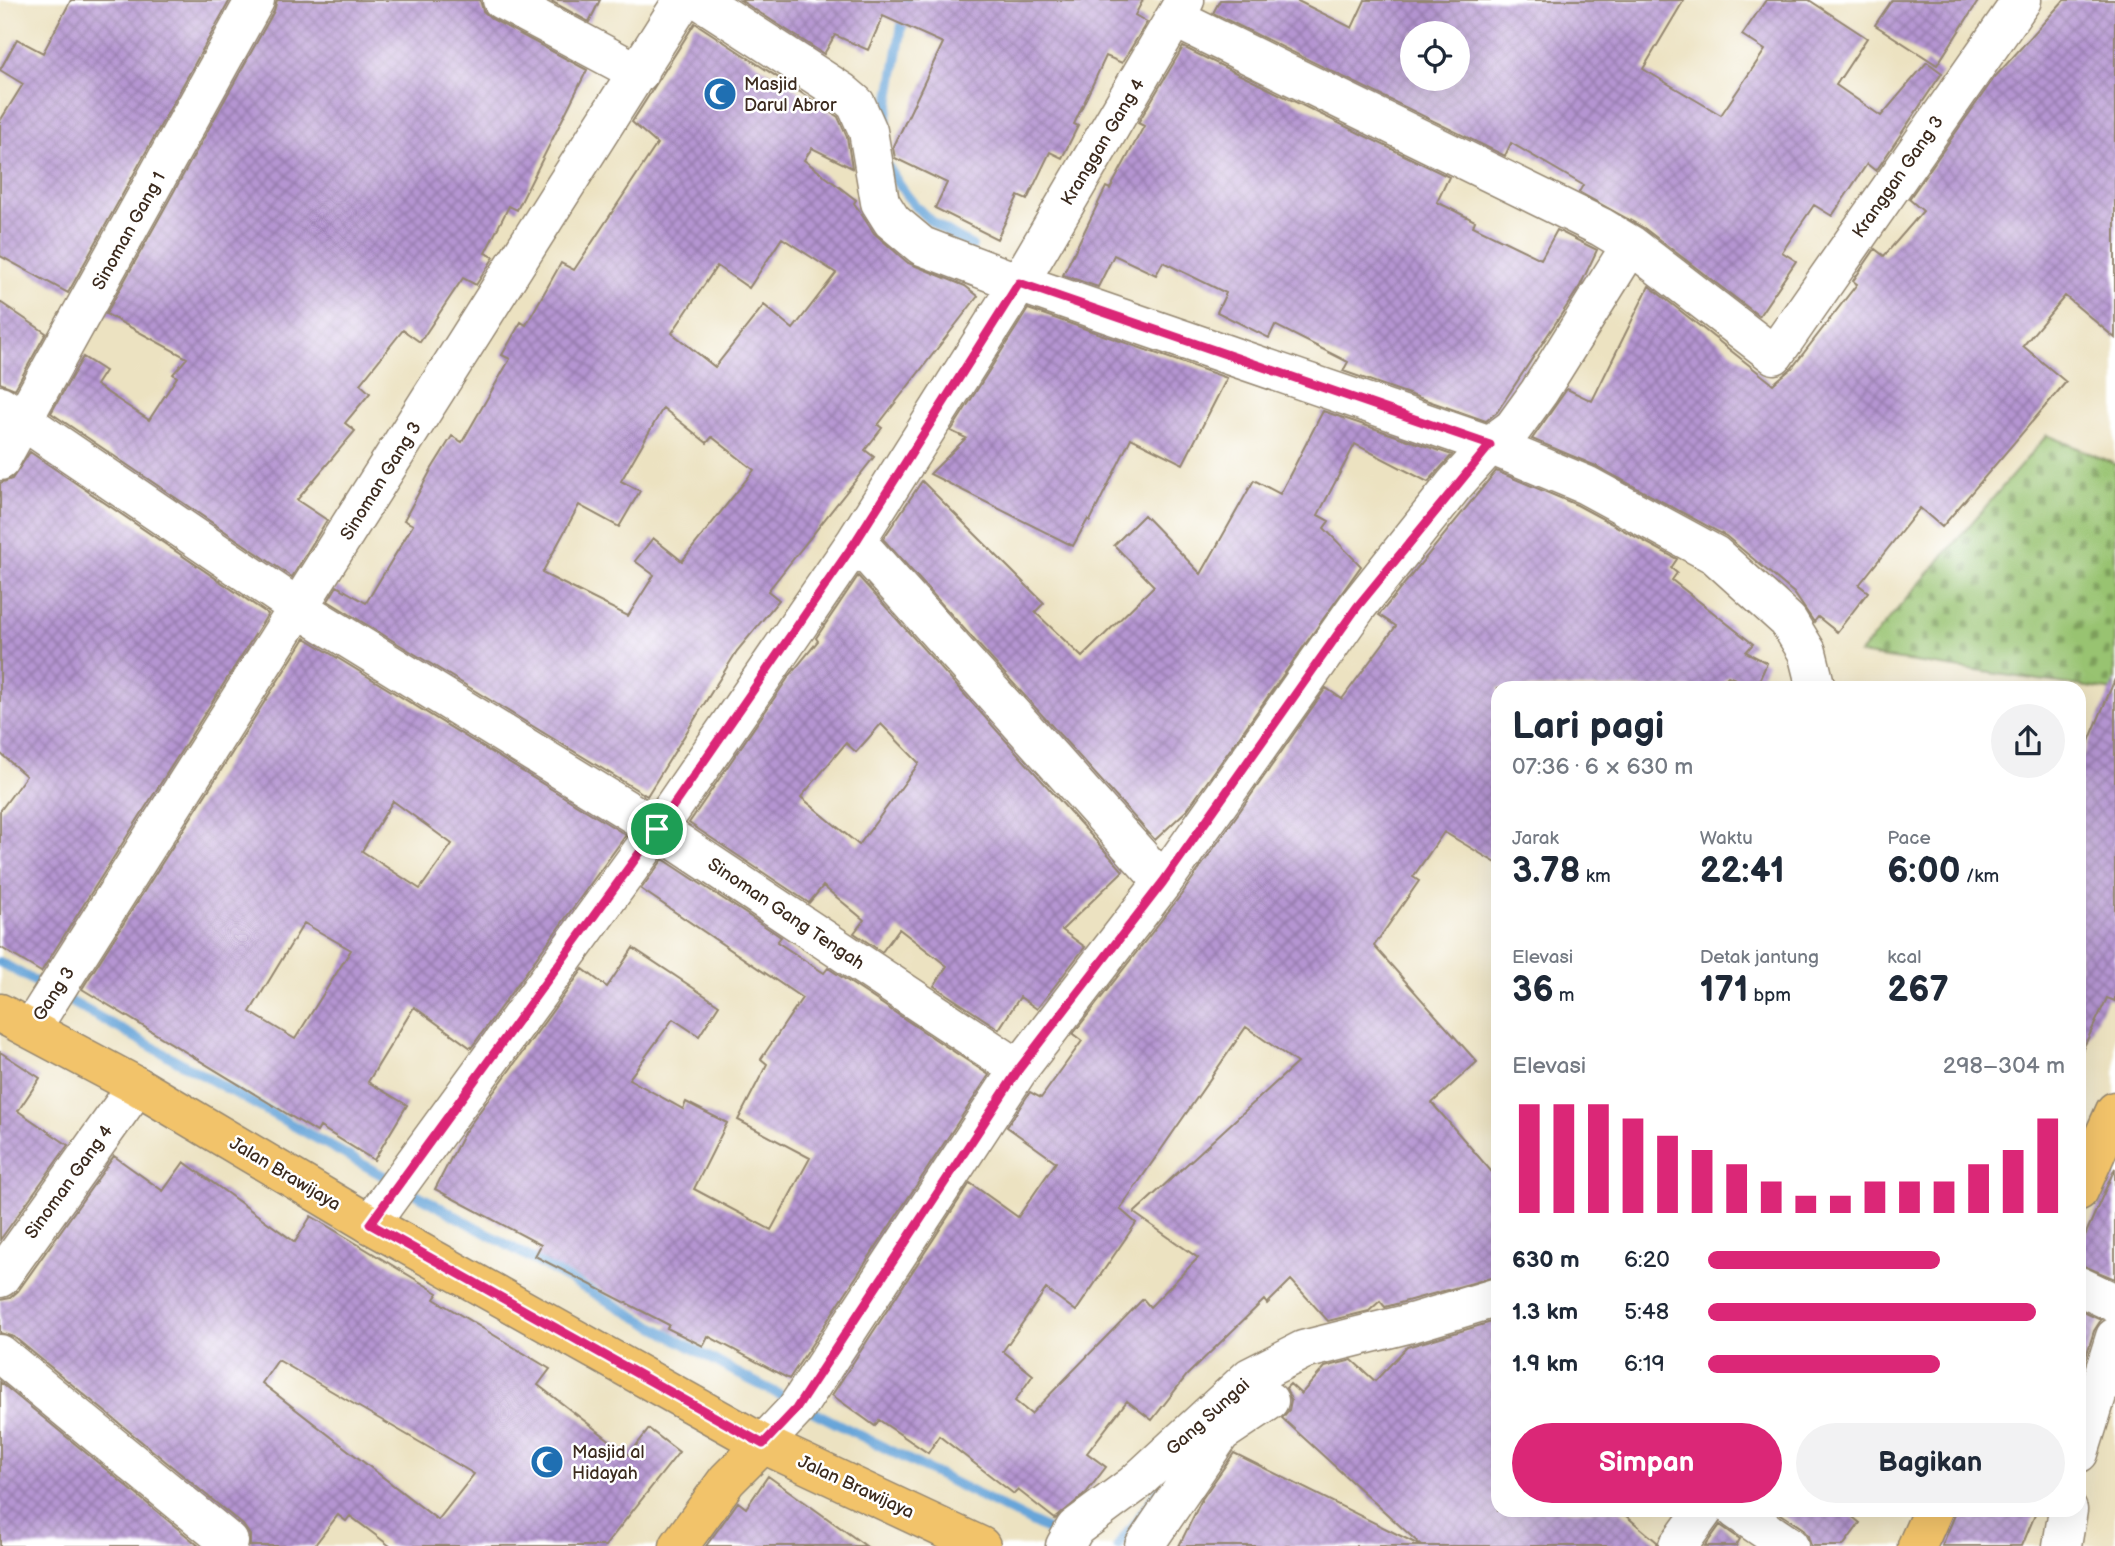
<!DOCTYPE html>
<html lang="id">
<head>
<meta charset="utf-8">
<style>
	:root { --surface:#fff; --page:#f2f2f3; --text:#1f2937; --muted:#747a83; --accent:#db2777 }
	body { margin:0; font-family:"Balsamiq Sans",sans-serif; background:var(--page); color:var(--text); height:100vh; display:flex; flex-direction:column; font-size:26px; white-space:nowrap }
	* { box-sizing:border-box; margin:0 }
	p { font-size:23px; color:var(--muted) }
	.icon { flex:none; width:38px; height:38px; fill:none; stroke:currentColor; stroke-width:2; stroke-linecap:round; stroke-linejoin:round }
	.map { position:relative; flex:1; overflow:hidden }
	.side { position:absolute; left:1491px; top:681px; width:595px; height:836px; display:flex; flex-direction:column; background:var(--surface); border-radius:21px; box-shadow:0 7px 28px #0002 }
	.side>* { flex:none }
	.fabs { position:absolute; left:1400px; top:21px; display:grid; gap:14px }
	.fabs a { display:grid; place-items:center; width:70px; height:70px; border-radius:50%; background:var(--surface); box-shadow:0 7px 28px #0002; font-size:35px }
	.pin { position:absolute; display:grid; place-items:center; width:60px; height:60px; color:#fff; margin:-30px; border:4px solid #fff; border-radius:50%; box-shadow:0 2px 7px #0007 }
	.round { display:grid; place-items:center; flex:none; width:74px; height:74px; border-radius:37px; background:var(--page) }
	.summary { display:flex; align-items:center; justify-content:space-between; height:119px; padding:0 21px }
	h1 { font-size:38px; font-weight:600; line-height:52px }
	.figures { display:grid; grid-template-columns:repeat(3,1fr); gap:10px; height:119px; padding:7px 21px }
	.figures div { display:grid; align-content:center }
	.figures b { font-size:35px; font-weight:600 }
	.figures small { font-size:19px; font-weight:400 }
	.figures p { font-size:19px }
	.chart { height:196px; padding:14px 21px }
	.chart p { display:flex; justify-content:space-between }
	.chart svg { width:100%; height:126px; margin-top:7px; stroke:var(--accent); stroke-width:6 }
	.primary-button { display:flex; gap:14px; margin-top:auto; padding:14px 21px }
	.primary-button a { flex:1; height:80px; border-radius:42px; background:var(--accent); color:#fff; font-size:28px; font-weight:600; line-height:80px; text-align:center }
	.primary-button a+a { background:var(--page); color:var(--text) }
	ul { padding:0 21px; list-style:none; font-size:23px }
	li { display:grid; grid-template-columns:112px 84px 1fr; align-items:center; height:52px }
	li i { height:18px; border-radius:9px; background:var(--accent) }
	.map>svg:first-child { display:block }
</style>
</head>
<body>
<div class="map">
<svg width="2115" height="1546" viewBox="0 0 2115 1546">
	<defs>
		<pattern id="cemetery-stones" width="16" height="16" patternUnits="userSpaceOnUse" patternTransform="scale(1.75)"><rect width="16" height="16" fill="#98c371"/><path d="M2 7V4a2 2 0 0 1 4 0v3zM10 15v-3a2 2 0 0 1 4 0v3z" fill="#7d9f5c"/></pattern>
		<pattern id="building-cross-hatch" width="8" height="8" patternUnits="userSpaceOnUse" patternTransform="scale(1.75)"><rect width="8" height="8" fill="#b595d2"/><path d="M0 0l8 8M0 8l8-8" fill="none" stroke="#947aaa"/></pattern>
	</defs>
	<rect width="100%" height="100%" fill="#fff"/>
	<filter id="ink" filterUnits="userSpaceOnUse"><feTurbulence type="fractalNoise" baseFrequency=".0143" numOctaves="2"/><feDisplacementMap in="SourceGraphic" scale="14" xChannelSelector="R" yChannelSelector="G"/><feConvolveMatrix kernelMatrix="1 2 1 2 8 2 1 2 1" color-interpolation-filters="sRGB"/></filter>
	<filter id="wash" filterUnits="userSpaceOnUse"><feTurbulence type="fractalNoise" baseFrequency=".00686" numOctaves="4" result="noise"/><feDisplacementMap in="SourceGraphic" scale="28" xChannelSelector="R" yChannelSelector="G"/><feGaussianBlur stdDeviation="1.57" result="paint"/><feColorMatrix in="noise" values="0 0 0 0 0 0 0 0 0 0 0 0 0 0 0 0 0 1.4 0 .05"/><feComposite in="paint" operator="in"/></filter>
	<g filter="url(#wash)">
		<rect width="100%" height="100%" fill="#ece2c1"/>
		<path fill="url(#cemetery-stones)" stroke="#6a7648" stroke-width="2" d="M 2047,435 L 2115,464 L 2115,691 L 1859,654 Z"/>
		<g fill="none" stroke-linecap="round" stroke-linejoin="round">
			<path stroke="#67a5d9" stroke-width="10" d="M 884,135 L 906,0
				M 889,168 C 913,210 930,224 972,246
				M 0,962 L 737,1373 L 1061,1537
				M 1118,1546 L 1172,1472"/>
		</g>
		<g id="blocks">
			<path fill="url(#building-cross-hatch)" fill-rule="evenodd" d="M 71,0 L 230,0 L 68,293 L 0,256 L 0,121 L 23,84 L 0,70 L 17,39 L 43,53 Z
				M 277,0 L 480,0 L 483,11 L 492,19 L 587,70 L 517,210 L 509,206 L 485,253 L 494,257 L 476,285 L 463,278 L 420,342 L 403,330 L 360,384 L 370,393 L 345,423 L 355,431 L 297,500 L 327,520 L 292,577 L 51,413 L 83,357 L 105,371 L 96,385 L 149,420 L 177,377 L 173,374 L 187,358 L 106,314 L 274,11 Z
				M 549,0 L 600,0 L 589,22 Z
				M 740,0 L 1143,0 L 1135,15 L 1147,22 L 1122,63 L 1106,56 L 1074,124 L 1078,126 L 1062,158 L 1050,152 L 1027,200 L 1018,196 L 997,239 L 935,208 L 947,183 L 895,158 L 893,148 L 943,43 L 883,16 L 868,50 L 835,35 L 824,54 Z
				M 1220,0 L 1296,0 L 1352,28 L 1365,0 L 1684,0 L 1643,69 L 1721,115 L 1765,50 L 1742,35 L 1766,0 L 1809,0 L 1867,38 L 1836,85 L 1881,116 L 1927,62 L 1942,73 L 1876,171 L 1867,164 L 1832,216 L 1814,205 L 1782,252 L 1796,261 L 1759,316 L 1644,228 L 1579,192 L 1583,185 L 1511,143 L 1505,156 L 1213,13 ZM 1412,33 L 1458,33 L 1458,79 L 1412,79 Z
				M 1892,0 L 1979,0 L 1937,65 L 1875,25 Z
				M 2064,0 L 2115,0 L 2115,338 L 2065,296 L 2023,346 L 2066,382 L 1942,527 L 1920,508 L 1859,585 L 1868,592 L 1837,632 L 1818,617 L 1814,622 L 1794,593 L 1726,536 L 1596,466 L 1532,439 L 1567,389 L 1592,401 L 1649,286 L 1773,384 L 1792,368 L 1857,284 L 1853,281 L 1875,249 L 1884,256 L 1923,211 L 1909,199 L 1994,78 Z
				M 695,23 L 838,117 L 847,137 L 852,168 L 812,148 L 804,160 L 856,200 L 854,203 L 874,233 L 908,263 L 965,286 L 978,296 L 878,425 L 882,428 L 865,450 L 874,457 L 768,591 L 779,600 L 737,651 L 647,796 L 328,601 L 337,586 L 366,603 L 413,525 L 404,520 L 431,470 L 452,436 L 462,442 L 510,359 L 502,355 L 521,322 L 526,325 L 561,263 L 574,270 L 657,144 L 632,122 ZM 782,238 L 836,273 L 793,329 L 764,305 L 715,367 L 672,333 L 717,266 L 749,288 ZM 663,408 L 707,443 L 712,437 L 754,470 L 682,561 L 653,538 L 635,561 L 654,575 L 628,616 L 542,573 L 579,505 L 619,527 L 640,491 L 621,481 Z
				M 1183,47 L 1449,177 L 1437,202 L 1475,221 L 1473,226 L 1541,259 L 1557,230 L 1597,250 L 1580,286 L 1497,412 L 1486,421 L 1343,371 L 1348,362 L 1275,325 L 1269,338 L 1217,312 L 1226,293 L 1163,262 L 1156,275 L 1114,255 L 1098,287 L 1063,275 L 1106,187 L 1110,189 L 1144,126 L 1138,123 Z
				M 0,302 L 46,333 L 15,389 L 0,383 Z
				M 1028,309 L 1227,378 L 1183,464 L 1131,438 L 1090,521 L 1088,519 L 1073,546 L 930,474 L 966,438 L 951,431 Z
				M 1323,411 L 1452,455 L 1428,482 L 1355,444 L 1318,515 L 1329,521 L 1324,528 L 1361,566 L 1187,810 L 1155,840 L 883,539 L 922,481 L 1044,603 L 1035,612 L 1082,657 L 1154,586 L 1114,545 L 1144,515 L 1201,574 L 1254,480 L 1280,494 Z
				M 30,452 L 268,614 L 41,972 L 0,947 L 0,811 L 26,776 L 0,753 L 0,483 L 12,479 Z
				M 1496,471 L 1577,505 L 1677,559 L 1671,568 L 1677,573 L 1672,580 L 1753,644 L 1746,652 L 1767,663 L 1756,688 L 1728,676 L 1718,688 L 1498,688 L 1498,864 L 1444,832 L 1413,877 L 1419,881 L 1374,946 L 1477,1062 L 1432,1103 L 1498,1179 L 1498,1276 L 1385,1307 L 1380,1301 L 1369,1311 L 1328,1321 L 1291,1280 L 1267,1304 L 1264,1300 L 1187,1375 L 1152,1420 L 1127,1401 L 1087,1453 L 1106,1467 L 1086,1493 L 1055,1519 L 1018,1490 L 1014,1494 L 939,1436 L 928,1453 L 879,1420 L 875,1426 L 832,1395 L 970,1183 L 1018,1217 L 1056,1162 L 1007,1127 L 1030,1092 L 1041,1098 L 1082,1041 L 1073,1034 L 1181,895 L 1326,688 L 1342,699 L 1396,626 L 1379,615 ZM 1246,1027 L 1297,1063 L 1134,1213 L 1198,1258 L 1150,1307 L 1143,1299 L 1031,1414 L 1015,1401 L 1033,1375 L 1003,1351 L 1046,1289 L 1076,1311 L 1136,1223 L 1120,1209 Z
				M 858,576 L 1123,871 L 1062,930 L 1085,947 L 1037,1009 L 1020,997 L 999,1029 L 934,986 L 947,966 L 899,929 L 882,952 L 854,933 L 864,920 L 823,886 L 809,903 L 689,823 L 790,675 L 818,641 L 816,638 ZM 881,724 L 919,763 L 859,845 L 801,797 L 846,743 L 856,752 Z
				M 305,638 L 626,835 L 471,1048 L 414,1007 L 368,1082 L 407,1105 L 374,1160 L 320,1127 L 317,1132 L 82,989 ZM 393,801 L 452,844 L 420,889 L 362,851 ZM 304,923 L 351,950 L 295,1039 L 250,1012 Z
				M 2115,679 L 2115,1001 L 2107,998 L 2079,1057 L 2079,765 Z
				M 663,859 L 781,937 L 777,942 L 824,973 L 828,968 L 989,1075 L 789,1379 L 708,1336 L 703,1346 L 667,1328 L 669,1325 L 535,1256 L 541,1245 L 435,1189 L 464,1133 L 583,969 L 607,987 L 633,948 L 719,1005 L 699,1036 L 673,1019 L 629,1079 L 683,1109 L 686,1102 L 727,1123 L 694,1189 L 771,1230 L 810,1158 L 738,1120 L 767,1064 L 761,1059 L 802,998 L 641,889 Z
				M 0,1052 L 40,1078 L 18,1111 L 68,1145 L 0,1240 Z
				M 114,1156 L 163,1191 L 184,1162 L 295,1242 L 311,1216 L 438,1293 L 434,1299 L 550,1369 L 538,1385 L 629,1455 L 649,1429 L 679,1452 L 605,1546 L 390,1546 L 350,1516 L 346,1521 L 338,1515 L 314,1546 L 250,1546 L 250,1535 L 243,1525 L 14,1337 L 0,1333 L 0,1300 L 10,1298 L 18,1291 ZM 278,1360 L 447,1458 L 474,1474 L 438,1520 L 262,1383 Z
				M 2115,1168 L 2115,1279 L 2079,1264 L 2079,1249 Z
				M 2079,1310 L 2101,1320 L 2094,1331 L 2079,1379 Z
				M 1498,1320 L 1498,1510 L 1619,1510 L 1657,1542 L 1657,1546 L 1422,1546 L 1282,1418 L 1289,1410 L 1291,1400 L 1286,1388 L 1290,1384 L 1301,1394 L 1325,1367 L 1352,1360 L 1375,1381 L 1407,1347 Z
				M 0,1382 L 199,1546 L 0,1546 Z
				M 1234,1453 L 1421,1546 L 1179,1546 L 1202,1499 Z
				M 768,1476 L 866,1546 L 706,1546 L 738,1502 L 746,1508 Z
				M 1775,1510 L 1844,1510 L 1860,1523 L 1843,1546 L 1811,1546 L 1808,1536 L 1802,1528 Z
				M 1957,1510 L 2037,1510 L 2022,1546 L 1942,1546 Z
				M 1720,1525 L 1740,1539 L 1736,1546 L 1705,1546 Z"/>
		</g>
	</g>
	<g filter="url(#ink)">
		<use href="#blocks" fill-opacity="0" stroke="#948670" stroke-width="2"/>
		<g fill="none" stroke-linecap="round" stroke-linejoin="round">
			<defs>
				<path id="minor" d="M 502,0 L 639,73
					M 700,0 L 842,92 L 856,104 L 868,131 L 880,202 L 892,221 L 922,246 L 1019,283 L 1490,445 L 1586,485 L 1715,555 L 1788,621 L 1807,652 L 1816,688
					M 1176,19 L 1601,227 L 1631,245 L 1774,355 L 2022,0
					M 0,405 L 300,609 L 658,829 L 1019,1069
					M 0,461 L 255,0
					M 856,541 L 1163,882
					M 31,1029 L 683,0
					M 370,1224 L 658,829 L 856,541 L 1019,283 L 1185,0
					M 0,1278 L 137,1086
					M 2079,1286 L 2115,1303
					M 0,1354 L 229,1542
					M 763,1444 L 796,1409 L 1019,1069 L 1163,882 L 1357,607 L 1454,485 L 1490,445 L 1513,428 L 1539,392 L 1631,245
					M 2079,1453 L 2115,1337
					M 1736,1510 L 1789,1546
					M 1065,1546 L 1075,1528 L 1133,1485 L 1250,1377 L 1303,1350 L 1415,1322 L 1498,1297
					M 1144,1546 L 1221,1433 L 1269,1401
					M 1678,1546 L 1704,1510
					M 2062,1546 L 2068,1510"/>
				<path id="major" d="M 0,1013 L 137,1086 L 370,1224 L 763,1444 L 981,1546
					M 2079,1191 L 2115,1111
					M 679,1546 L 727,1480 L 763,1444
					M 1917,1546 L 1933,1510"/>
			</defs>
			<use href="#minor" stroke="#948670" stroke-width="41"/>
			<use href="#major" stroke="#948670" stroke-width="41"/>
			<use href="#minor" stroke="#fff" stroke-width="38"/>
			<use href="#major" stroke="#f2c36a" stroke-width="38"/>
		</g>
	</g>
	<g fill="none" stroke-linecap="round" stroke-linejoin="round" filter="url(#ink)">
		<defs>
			<path id="route" d="M 1019,283 L 1490,445 L 1357,607 L 1163,882 L 1019,1069 L 796,1409 L 763,1444 L 370,1224 L 657,829 L 856,541 Z"/>
		</defs>
		<use href="#route" stroke="#fff" stroke-width="14"/>
		<use href="#route" stroke="#db2777" stroke-width="9"/>
	</g>
	<defs>
		<symbol id="mosque-disc" viewBox="-11 -11 22 22"><circle r="9.5" fill="#1f6fb2" stroke="#fff"/><path d="M3.5-4.9A6 6 0 1 0 3.5 4.9A5 5 0 1 1 3.5-4.9Z" fill="#fff"/></symbol>
	</defs>
	<g fill-rule="evenodd">
		<use href="#mosque-disc" x="701" y="75" width="38" height="38"/>
		<use href="#mosque-disc" x="528" y="1443" width="38" height="38"/>
	</g>
	<g text-anchor="middle" dominant-baseline="central" stroke-width="5" stroke-linejoin="round" paint-order="stroke">
		<g font-size="18" fill="#3b2a1e" stroke="#fff" text-anchor="start">
			<text x="744" y="84">Masjid<tspan x="744" dy="21">Darul Abror</tspan></text>
			<text x="572" y="1452">Masjid al<tspan x="572" dy="21">Hidayah</tspan></text>
		</g>
		<g font-size="18" fill="#3b2a1e" stroke="#fff">
			<text transform="translate(1103 142) rotate(-59)">Kranggan Gang 4</text>
			<text transform="translate(1898 177) rotate(-55)">Kranggan Gang 3</text>
			<text transform="translate(129 231) rotate(-61)">Sinoman Gang 1</text>
			<text transform="translate(381 481) rotate(-58)">Sinoman Gang 3</text>
			<text transform="translate(786 914) rotate(34)">Sinoman Gang Tengah</text>
			<text transform="translate(54 994) rotate(-57)">Gang 3</text>
			<text transform="translate(285 1174) rotate(31)">Jalan Brawijaya</text>
			<text transform="translate(69 1182) rotate(-54)">Sinoman Gang 4</text>
			<text transform="translate(1208 1417) rotate(-42)">Gang Sungai</text>
			<text transform="translate(856 1487) rotate(25)">Jalan Brawijaya</text>
		</g>
	</g>
</svg>
<div class="fabs">
<a><svg class="icon" aria-label="locate" viewBox="0 0 24 24"><circle cx="12" cy="12" r="6"/><path d="M12 2v4M12 18v4M2 12h4M18 12h4"/></svg></a>
</div>
<div class="pin" style="left:657px;top:829px;background:#1e9e55"><svg class="icon" aria-label="arrive" viewBox="0 0 24 24"><path d="M6 21V4h12l-3 4 3 4H6"/></svg></div>
<section class="side">
<div class="summary"><div><h1>Lari pagi</h1><p>07:36 · 6 × 630 m</p></div><a class="round"><svg class="icon" aria-label="share" viewBox="0 0 24 24"><path d="M12 15V3M7 8l5-5 5 5M5 13v7h14v-7"/></svg></a></div>
<div class="figures">
<div><p>Jarak</p><b>3.78<small> km</small></b></div>
<div><p>Waktu</p><b>22:41</b></div>
<div><p>Pace</p><b>6:00<small> /km</small></b></div>
</div>
<div class="figures">
<div><p>Elevasi</p><b>36<small> m</small></b></div>
<div><p>Detak jantung</p><b>171<small> bpm</small></b></div>
<div><p>kcal</p><b>267</b></div>
</div>
<div class="chart"><p><span>Elevasi</span>298–304 m</p>
<svg viewBox="0 0 160 44" preserveAspectRatio="none"><path d="M5 44V6M15 44V6M25 44V6M35 44V11M45 44V17M55 44V22M65 44V27M75 44V33M85 44V38M95 44V38M105 44V33M115 44V33M125 44V33M135 44V27M145 44V22M155 44V11"/></svg>
</div>
<ul>
<li><b>630 m</b>6:20<i style="width:65%"></i></li>
<li><b>1.3 km</b>5:48<i style="width:92%"></i></li>
<li><b>1.9 km</b>6:19<i style="width:65%"></i></li>
</ul>
<div class="primary-button"><a>Simpan</a><a>Bagikan</a></div>
</section>
</div>
</body>
</html>
